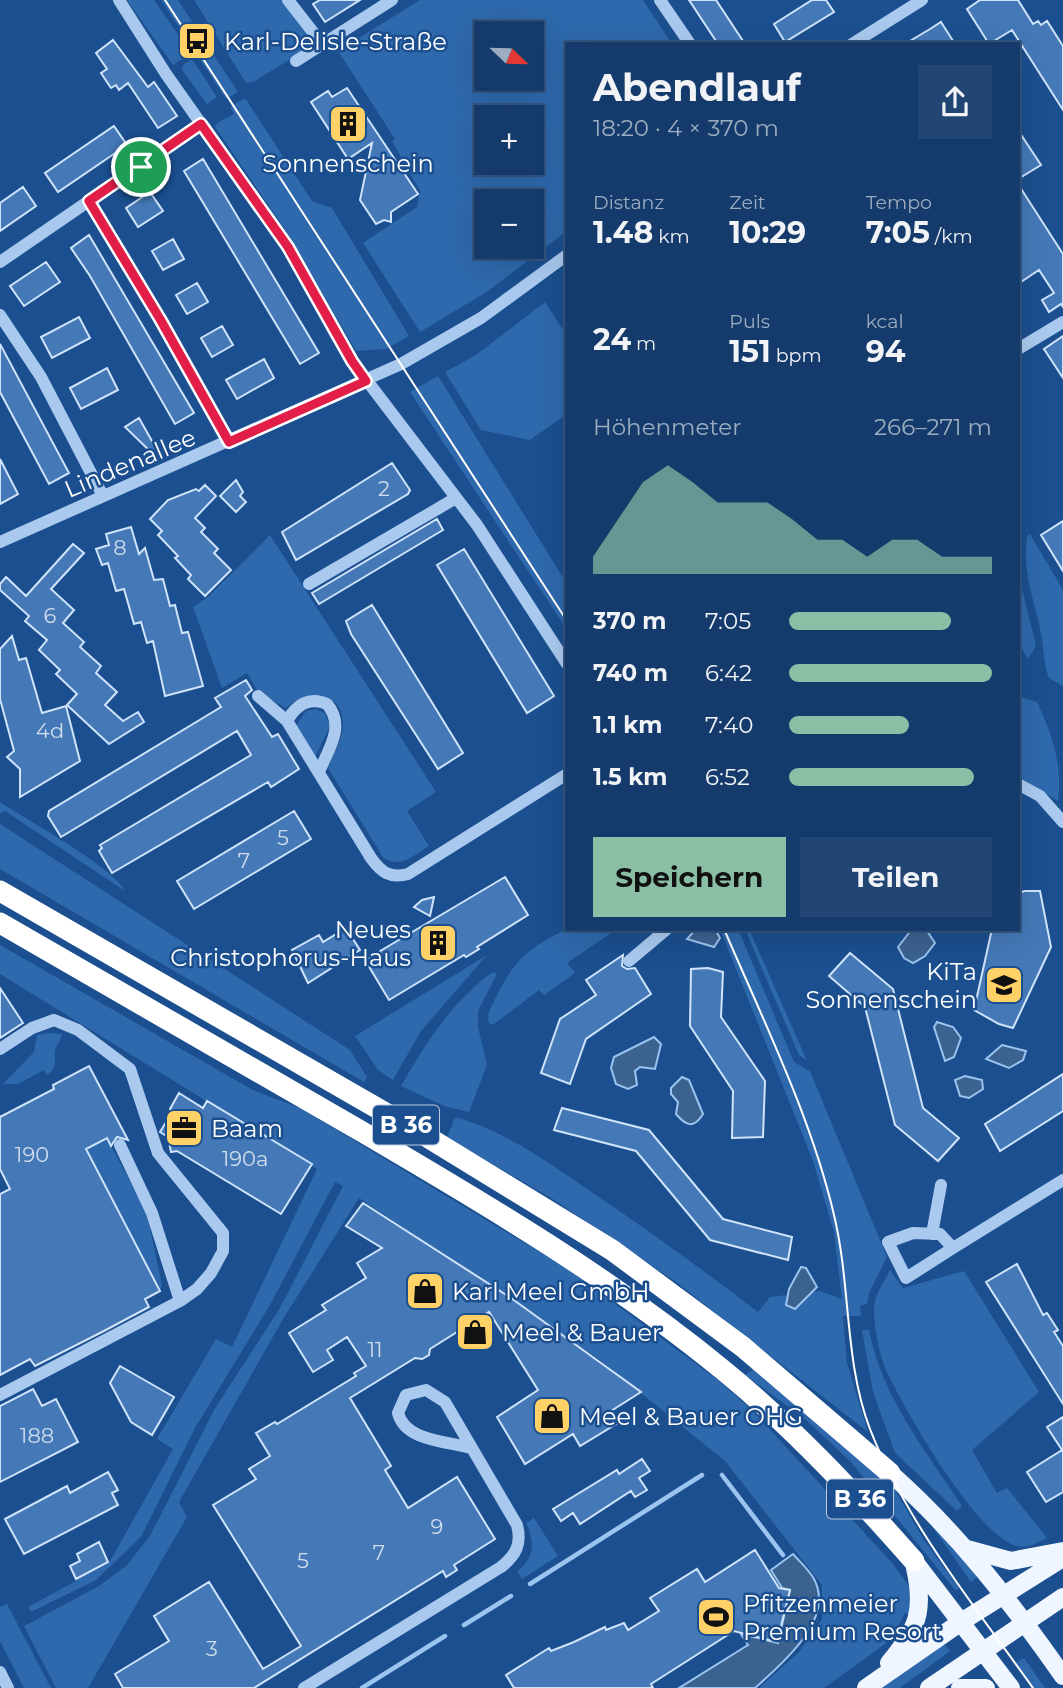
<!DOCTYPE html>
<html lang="de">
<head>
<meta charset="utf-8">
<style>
	:root { --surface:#143b6b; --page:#214673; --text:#f1f3f6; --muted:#9dadc1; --line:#33557e; --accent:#8abfa5 }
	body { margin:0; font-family:Montserrat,sans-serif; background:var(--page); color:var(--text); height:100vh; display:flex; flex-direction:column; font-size:26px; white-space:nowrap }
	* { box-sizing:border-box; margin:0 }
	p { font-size:23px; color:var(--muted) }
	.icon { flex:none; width:38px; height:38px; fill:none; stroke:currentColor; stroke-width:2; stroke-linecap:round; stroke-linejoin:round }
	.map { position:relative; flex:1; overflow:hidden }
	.details { position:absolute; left:565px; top:42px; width:455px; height:889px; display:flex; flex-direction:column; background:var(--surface); border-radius:0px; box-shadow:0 7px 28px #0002,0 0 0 2px var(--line) }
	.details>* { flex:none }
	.needle { width:46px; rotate:113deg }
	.tools { position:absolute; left:474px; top:21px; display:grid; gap:14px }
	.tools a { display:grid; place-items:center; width:70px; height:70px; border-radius:0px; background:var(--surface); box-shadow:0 7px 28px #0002,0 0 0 2px var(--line); font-size:35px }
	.pin { position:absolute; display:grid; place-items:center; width:60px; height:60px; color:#fff; margin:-30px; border:4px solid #fff; border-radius:50%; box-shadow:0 2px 7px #0007 }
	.round { display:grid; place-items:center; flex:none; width:74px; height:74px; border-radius:0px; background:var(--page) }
	.head { display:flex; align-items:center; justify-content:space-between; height:119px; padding:0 28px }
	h1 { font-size:38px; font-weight:700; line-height:52px }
	.stats { display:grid; grid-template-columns:repeat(3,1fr); gap:10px; height:119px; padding:7px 28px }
	.stats div { display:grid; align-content:center }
	.stats b { font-size:30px; font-weight:700 }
	.stats small { font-size:19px; font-weight:400 }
	.stats p { font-size:19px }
	.chart { height:196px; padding:14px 28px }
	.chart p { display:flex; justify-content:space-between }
	.chart svg { width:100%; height:126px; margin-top:7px; fill:var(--accent); opacity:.7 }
	.primary-button { display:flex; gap:14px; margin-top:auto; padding:14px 28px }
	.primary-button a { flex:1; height:80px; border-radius:0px; background:var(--accent); color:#111; font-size:28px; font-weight:700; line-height:80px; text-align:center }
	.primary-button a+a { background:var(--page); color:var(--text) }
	ul { padding:0 28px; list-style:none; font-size:23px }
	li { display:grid; grid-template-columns:112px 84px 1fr; align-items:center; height:52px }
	li i { height:18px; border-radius:9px; background:var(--accent) }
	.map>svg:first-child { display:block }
</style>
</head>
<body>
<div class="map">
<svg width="1063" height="1688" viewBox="0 0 1063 1688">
	<rect width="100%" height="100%" fill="#1b4f8f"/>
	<path fill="#2e69ad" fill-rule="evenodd" d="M 127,0 L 154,0 L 191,53 L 173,65 Z
		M 161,0 L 178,0 L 238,92 L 226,99 Z
		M 194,0 L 284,0 L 313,36 L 310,47 L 253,82 L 246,83 Z
		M 420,0 L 643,0 L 672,44 L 567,44 L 567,231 L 488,291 L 420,332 L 363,243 L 417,207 L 420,191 L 392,141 L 395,139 L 338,51 ZM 486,33 L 532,33 L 532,79 L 486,79 ZM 486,117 L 532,117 L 532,163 L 486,163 ZM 486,201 L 532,201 L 532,247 L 486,247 Z
		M 192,59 L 217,97 L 207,104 L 182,70 L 183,65 Z
		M 245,98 L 312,201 L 332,208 L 409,336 L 386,349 L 356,351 L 286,231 L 215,127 L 217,123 L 234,114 L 230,107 Z
		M 545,302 L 567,336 L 567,414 L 530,440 L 481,430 L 445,372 L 476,355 Z
		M 438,376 L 567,584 L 567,630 L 410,392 Z
		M 1030,534 L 1063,590 L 1063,686 L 1049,678 C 1044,665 1044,654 1042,640 C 1036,600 1022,579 1027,536 Z
		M 270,535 L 436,792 L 407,811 L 429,846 C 414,855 399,870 383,857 L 328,768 C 333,755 343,739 343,725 C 344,690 305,690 286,708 L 259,693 L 247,673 L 222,688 L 193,607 L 209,596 Z
		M 1018,572 L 1036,646 L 1028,659 L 1019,644 Z
		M 1018,696 L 1037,702 C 1052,733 1063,767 1058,801 L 1019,777 Z
		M 315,709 L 325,713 L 330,726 L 314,759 L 296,726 L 306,711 Z
		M 0,802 C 27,820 112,866 125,891 L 5,811 L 0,814 Z
		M 0,824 L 350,1050 L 367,1077 L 364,1082 L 0,869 Z
		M 567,929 L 617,929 L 567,963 L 575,973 L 544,995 L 539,990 L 494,1024 L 490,1024 C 485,1016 491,1008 495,999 C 514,960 528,948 567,929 Z
		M 720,929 L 738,929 L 794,1062 L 810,1071 L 887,1257 L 869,1293 L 867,1304 L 860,1306 L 861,1316 L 843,1316 L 847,1363 L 868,1432 L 676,1282 L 551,1198 L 447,1138 L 455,1117 C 503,1130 546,1161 587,1189 C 645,1228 702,1269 758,1312 L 770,1297 L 820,1291 L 842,1299 L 834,1232 L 813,1161 Z
		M 745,929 L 749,929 L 807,1061 L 799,1055 Z
		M 0,945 L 253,1090 L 300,1108 L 568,1269 L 718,1380 L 753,1411 L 893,1564 L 911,1589 L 914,1615 L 905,1613 L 892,1639 L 824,1688 L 759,1688 L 799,1652 L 822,1619 L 822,1585 L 725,1461 L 600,1360 L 359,1198 L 283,1319 L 179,1502 L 187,1517 L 88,1688 L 56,1688 L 24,1626 L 99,1586 L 126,1566 L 150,1536 L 214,1410 L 280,1308 L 343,1186 L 335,1182 L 271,1303 L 195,1428 L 141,1537 L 96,1580 L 31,1612 L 28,1607 L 109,1563 L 173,1449 L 157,1439 L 216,1339 L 232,1347 L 317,1169 L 0,974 Z
		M 487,955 L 421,1031 L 393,1080 L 378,1070 L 355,1036 Z
		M 493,972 L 497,974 L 478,1011 L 478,1027 L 487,1065 L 469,1112 L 444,1106 L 401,1086 C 426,1043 452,1001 493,972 Z
		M 48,1033 L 62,1034 C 61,1040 55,1047 55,1052 C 54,1063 58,1067 47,1075 L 44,1070 L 18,1084 L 3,1084 L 34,1052 L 37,1035 Z
		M 107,1138 L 147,1214 L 162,1285 L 160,1291 L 86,1149 Z
		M 890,1270 L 903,1288 L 964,1271 L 1039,1392 L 972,1450 L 997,1493 L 1007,1488 L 1047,1538 C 1037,1543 1027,1549 1016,1546 C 975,1533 906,1412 887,1372 C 879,1355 874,1328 874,1309 C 874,1295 884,1282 890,1270 Z
		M 862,1330 L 869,1330 C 882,1397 925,1450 962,1506 L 957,1511 L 895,1453 L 873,1392 Z
		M 754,1369 L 894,1488 L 924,1540 L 959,1588 L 956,1591 L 851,1462 L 806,1420 L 745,1375 Z
		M 925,1516 L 978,1576 L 971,1582 Z
		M 534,1518 L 558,1556 L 522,1579 L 517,1571 C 535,1558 535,1541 526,1523 Z
		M 7,1604 L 51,1688 L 24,1688 L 0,1641 L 0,1607 Z
		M 944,1644 L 950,1651 L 900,1688 L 881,1688 Z
		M 1024,1658 L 1045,1688 L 1031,1688 L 1014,1664 Z"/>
	<path fill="#3c6290" stroke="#9cc4f0" stroke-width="2" d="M 696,929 L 715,929 L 720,938 L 714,947 L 687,939 Z
		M 912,929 L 927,931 L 935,943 L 925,956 L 913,963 L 904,958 L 898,947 Z
		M 937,1022 L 953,1027 L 961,1038 L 954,1057 L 945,1061 L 934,1027 Z
		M 654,1037 L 661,1044 L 655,1069 L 640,1067 L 635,1071 L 637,1085 L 628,1089 L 616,1084 L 611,1068 L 614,1057 Z
		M 1002,1045 L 1026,1051 L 1023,1060 L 1009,1068 L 986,1059 Z
		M 965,1076 L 982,1080 L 983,1089 L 969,1098 L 960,1096 L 955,1080 Z
		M 682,1077 L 689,1080 L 703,1114 C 694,1129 686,1126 676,1114 L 678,1102 L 671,1094 L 671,1088 Z
		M 801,1267 L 806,1268 L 817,1287 L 795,1309 L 786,1305 L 789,1289 Z
		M 793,1554 C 800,1562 809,1570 814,1579 C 836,1620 780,1665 755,1688 L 679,1688 L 748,1645 L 741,1634 L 778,1643 L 790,1590 L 782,1588 L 771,1570 Z"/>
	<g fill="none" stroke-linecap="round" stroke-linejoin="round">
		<path stroke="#9cc4f0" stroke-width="4.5" d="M 722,1475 L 783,1555
			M 530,1584 L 702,1475
			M 464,1625 L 511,1596
			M 362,1688 L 445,1636"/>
	</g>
	<path fill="#4478b7" stroke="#cfe3fa" stroke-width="2" d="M 320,0 L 360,0 L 325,22 L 313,4 Z
		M 689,0 L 716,0 L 745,44 L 718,44 Z
		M 812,0 L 826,0 L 834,12 L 785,42 L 774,24 Z
		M 980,0 L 1018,0 L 1033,24 L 1038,21 L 1041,25 L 1047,21 L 1063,46 L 1063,110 L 1012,30 L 989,44 L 967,9 Z
		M 941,22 L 955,44 L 905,44 L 930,29 Z
		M 113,40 L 148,87 L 154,82 L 177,116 L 158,128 L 128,83 L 119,90 L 116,85 L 111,88 L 101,73 L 107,69 L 96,53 Z
		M 347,88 L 418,194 L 391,212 L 391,222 L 384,220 L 376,224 L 360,200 L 372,143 L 348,159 L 311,102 L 328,91 L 332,97 Z
		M 114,126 L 127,145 L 58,192 L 45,173 Z
		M 1018,130 L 1041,165 L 1018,179 Z
		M 203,159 L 319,353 L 300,364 L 184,171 Z
		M 1018,184 L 1063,254 L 1063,307 L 1061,304 L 1049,312 L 1042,300 L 1054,293 L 1039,270 L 1018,284 Z
		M 23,187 L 36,206 L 0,231 L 0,203 Z
		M 150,192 L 163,211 L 138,227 L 126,208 Z
		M 89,235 L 194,413 L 175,424 L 90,276 L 71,248 Z
		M 173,239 L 184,259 L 163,270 L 152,251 Z
		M 46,262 L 60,282 L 24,306 L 10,286 Z
		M 197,283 L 208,302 L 187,314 L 176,295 Z
		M 79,317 L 90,338 L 52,358 L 41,337 Z
		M 222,326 L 233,345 L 212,357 L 201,338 Z
		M 1063,336 L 1063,378 L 1044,349 Z
		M 0,344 L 69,473 L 49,484 L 0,392 Z
		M 264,359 L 274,378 L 237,399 L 226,380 Z
		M 107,368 L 118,390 L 81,409 L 70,388 Z
		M 139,418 L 161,457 L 158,459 L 125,427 Z
		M 0,459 L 18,494 L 0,504 Z
		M 392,463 L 410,490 L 408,494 L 296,560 L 282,532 Z
		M 236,480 L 243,492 L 240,496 L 246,502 L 236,512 L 220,496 Z
		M 205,485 L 216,496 L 195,518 L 205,528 L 201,532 L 218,549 L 214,553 L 231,570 L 205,596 L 188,579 L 191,575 L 175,558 L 178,556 L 158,535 L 162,531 L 150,519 L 168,500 L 196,489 L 199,491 Z
		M 437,519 L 443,530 L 319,604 L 312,593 Z
		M 1063,521 L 1063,571 L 1041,535 Z
		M 131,527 L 139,554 L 145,548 L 154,580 L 163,579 L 170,606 L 175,605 L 182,633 L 188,632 L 203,686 L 165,696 L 153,641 L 147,643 L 141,622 L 134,624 L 124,589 L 116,591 L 108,563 L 102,565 L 96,549 L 109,545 L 106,534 Z
		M 73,544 L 84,553 L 51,589 L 74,610 L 63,623 L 84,642 L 80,647 L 101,666 L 96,673 L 117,692 L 105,705 L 123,721 L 138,712 L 144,722 L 109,744 L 67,705 L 77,694 L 56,674 L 60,670 L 39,650 L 47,640 L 25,621 L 29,616 L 0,590 L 0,584 L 6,577 L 26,596 Z
		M 464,549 L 554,696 L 527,713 L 437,565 Z
		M 372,605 L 463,753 L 438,769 L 351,634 L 346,621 Z
		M 12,636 L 19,660 L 26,658 L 42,713 L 66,706 L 80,761 L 20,797 L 20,769 L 7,757 L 14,751 L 0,699 L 0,649 Z
		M 246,680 L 252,690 L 245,696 L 272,737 L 278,734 L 299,769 L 271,787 L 268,782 L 112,873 L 99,851 L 102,848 L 100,845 L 251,755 L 237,731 L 61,837 L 48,816 L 49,811 L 221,707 L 215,698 Z
		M 294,811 L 311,839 L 194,909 L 177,881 Z
		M 505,877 L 528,915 L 477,947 L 479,949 L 466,957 L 464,955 L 389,1000 L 365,960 Z
		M 1025,891 L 1040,891 L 1051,947 L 1013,1028 L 999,1024 L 974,1010 L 992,929 L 1018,929 L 1018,893 Z
		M 434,897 L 430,916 L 414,907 L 422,900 Z
		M 346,928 L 360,950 L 308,983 L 292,950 L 319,935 L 323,942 Z
		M 850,953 L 893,989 L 923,1108 L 959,1138 L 938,1161 L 895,1125 L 865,1007 L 829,976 Z
		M 623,955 L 622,966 L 627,969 L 635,968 L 651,994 L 586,1039 L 570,1084 L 541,1073 L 560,1019 L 596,995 L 586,980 Z
		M 708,968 L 723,972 L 721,1017 L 765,1081 L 763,1137 L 732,1138 L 733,1091 L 690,1026 L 691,969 Z
		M 0,988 L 23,1023 L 0,1038 Z
		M 89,1066 L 128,1140 L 117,1137 L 111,1146 L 107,1138 L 86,1149 L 160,1291 L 145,1299 L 149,1307 L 102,1332 L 35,1366 L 30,1359 L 0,1375 L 0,1194 L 10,1189 L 0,1169 L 0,1117 L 54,1089 L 53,1085 Z
		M 1063,1074 L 1063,1111 L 1000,1151 L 985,1124 Z
		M 179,1093 L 203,1108 L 207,1101 L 312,1164 L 281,1214 L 177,1151 L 171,1152 L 168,1137 L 160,1132 L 173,1111 L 170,1109 Z
		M 562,1108 L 649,1130 L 723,1219 L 792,1237 L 788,1260 L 710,1240 L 636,1151 L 554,1130 Z
		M 363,1203 L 511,1298 L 641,1392 L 611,1411 L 618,1423 L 580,1446 L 573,1434 L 525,1464 L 497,1417 L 538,1390 L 489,1312 L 430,1349 L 429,1355 L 422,1359 L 415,1358 L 350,1398 L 391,1466 L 385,1470 L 408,1508 L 457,1477 L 495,1539 L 454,1565 L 457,1570 L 446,1577 L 443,1571 L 254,1688 L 123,1688 L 115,1674 L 169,1641 L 154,1616 L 209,1582 L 263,1669 L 301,1646 L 213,1505 L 256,1479 L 249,1469 L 270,1456 L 256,1433 L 275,1422 L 277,1424 L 356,1376 L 354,1373 L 366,1366 L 347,1337 L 327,1350 L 333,1360 L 313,1372 L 289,1333 L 326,1310 L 322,1305 L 366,1278 L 357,1263 L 382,1248 L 346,1226 Z
		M 1017,1264 L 1043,1315 L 1047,1313 L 1058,1330 L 1054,1332 L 1063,1346 L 1063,1404 L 986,1282 Z
		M 120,1366 L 174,1397 L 152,1435 L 131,1422 L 110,1383 Z
		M 33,1389 L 42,1406 L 56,1399 L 78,1442 L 0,1482 L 0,1406 Z
		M 1063,1417 L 1063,1492 L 1046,1502 L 1027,1472 L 1062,1450 L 1047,1427 Z
		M 642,1459 L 650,1471 L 639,1478 L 647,1490 L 635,1497 L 631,1491 L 580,1524 L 573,1513 L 561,1521 L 553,1509 L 617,1470 L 619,1474 Z
		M 108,1472 L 118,1490 L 112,1493 L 118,1505 L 24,1554 L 5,1519 L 67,1486 L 70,1493 Z
		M 99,1542 L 108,1562 L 76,1579 L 70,1566 L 80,1561 L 77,1554 Z
		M 755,1550 L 779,1588 L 790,1590 L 777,1642 L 734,1631 L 651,1684 L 653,1688 L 514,1688 L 506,1675 L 549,1648 L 551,1651 L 574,1642 L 605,1627 L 606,1630 L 624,1623 L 628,1630 L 659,1611 L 650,1598 L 697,1569 L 705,1582 Z"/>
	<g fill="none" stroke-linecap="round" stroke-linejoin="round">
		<path stroke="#a9c9ee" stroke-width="12" d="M 119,0 L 166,74 L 288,247 L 352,361 L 477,525 L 567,664
			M 288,0 L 323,45
			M 660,0 L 690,44
			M 852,44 L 922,0
			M 296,61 L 392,0
			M 89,201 L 160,319 L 229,442
			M 0,262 L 201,124
			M 0,315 L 41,377 L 103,496
			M 1018,349 L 1063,322
			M 0,542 L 401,364 L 481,318 L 567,255
			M 309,584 L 456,498
			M 258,696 L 287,721 L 371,858 C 381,872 390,879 408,874 L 567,774
			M 287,721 C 296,705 309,696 327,704 C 346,726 328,750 319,772
			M 1018,784 L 1040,796 L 1063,822
			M 629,961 L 667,929
			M 0,1049 L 32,1028 L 54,1020 L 78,1030 L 130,1069 L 158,1153 L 223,1233 L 223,1251 L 211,1273 L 197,1289 L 180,1301 L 0,1395
			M 120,1145 L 152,1213 L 180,1301
			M 913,1233 L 940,1234 L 953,1248 L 906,1278 L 888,1242 Z
			M 932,1234 L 941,1185
			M 953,1248 L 1063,1180
			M 0,1672 L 8,1688
			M 304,1688 L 501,1567 C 516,1555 522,1544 517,1525 L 445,1402 L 426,1390 L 406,1395 L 398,1413 C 405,1441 446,1441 471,1448"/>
		<path stroke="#f0f6ff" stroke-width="18" d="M 890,1473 C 958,1533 1011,1602 1063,1676
			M 967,1549 L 1011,1561 L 1063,1551
			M 914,1561 L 1011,1688
			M 889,1663 C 917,1629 925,1612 915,1568
			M 866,1688 L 961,1622 L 1063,1558
			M 929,1688 L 1063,1597
			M 960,1688 L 986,1688"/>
		<path stroke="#fff" stroke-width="21" d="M 0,891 L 429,1138 L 612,1250 L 743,1347 L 890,1473
			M 0,923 C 122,993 244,1063 366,1134 C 489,1206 612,1279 723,1370 C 793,1427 854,1493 914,1561"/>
		<path stroke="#fff" stroke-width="2" d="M 165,0 L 567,621
			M 724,929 C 764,1022 811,1117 834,1215 C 851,1285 844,1361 870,1429 C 907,1524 974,1605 1033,1688"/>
	</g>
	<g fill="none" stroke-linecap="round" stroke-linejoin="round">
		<defs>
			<path id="route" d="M 201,124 L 288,247 L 352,361 L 366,381 L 229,442 L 160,319 L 89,201 Z"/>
		</defs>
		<use href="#route" stroke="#fff" stroke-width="14"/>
		<use href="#route" stroke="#e11d48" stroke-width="9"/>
	</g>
	<defs>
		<symbol id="bus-square" viewBox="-11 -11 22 22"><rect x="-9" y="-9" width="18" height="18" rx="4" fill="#ffd166" stroke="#1b4f8f"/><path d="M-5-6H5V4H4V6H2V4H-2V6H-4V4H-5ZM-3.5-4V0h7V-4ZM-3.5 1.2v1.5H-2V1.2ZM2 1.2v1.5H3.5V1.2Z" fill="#111"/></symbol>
		<symbol id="building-square" viewBox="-11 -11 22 22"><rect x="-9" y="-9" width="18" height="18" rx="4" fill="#ffd166" stroke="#1b4f8f"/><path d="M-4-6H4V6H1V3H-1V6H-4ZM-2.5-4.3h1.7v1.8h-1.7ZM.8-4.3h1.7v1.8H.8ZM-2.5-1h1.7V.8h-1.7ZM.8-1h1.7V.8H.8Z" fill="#111"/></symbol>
		<symbol id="school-square" viewBox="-11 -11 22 22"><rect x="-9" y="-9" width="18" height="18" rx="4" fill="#ffd166" stroke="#1b4f8f"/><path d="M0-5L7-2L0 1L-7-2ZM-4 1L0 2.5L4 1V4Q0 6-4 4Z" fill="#111"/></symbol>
		<symbol id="office-square" viewBox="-11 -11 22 22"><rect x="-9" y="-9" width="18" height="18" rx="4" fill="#ffd166" stroke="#1b4f8f"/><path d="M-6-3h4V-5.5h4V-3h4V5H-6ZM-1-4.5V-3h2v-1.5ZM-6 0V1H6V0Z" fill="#111"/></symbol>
		<symbol id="shop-square" viewBox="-11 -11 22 22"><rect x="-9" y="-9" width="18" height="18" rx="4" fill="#ffd166" stroke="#1b4f8f"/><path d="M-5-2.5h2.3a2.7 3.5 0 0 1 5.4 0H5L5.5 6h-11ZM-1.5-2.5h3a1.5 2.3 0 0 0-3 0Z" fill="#111"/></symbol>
		<symbol id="stadium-square" viewBox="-11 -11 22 22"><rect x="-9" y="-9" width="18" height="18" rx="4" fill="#ffd166" stroke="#1b4f8f"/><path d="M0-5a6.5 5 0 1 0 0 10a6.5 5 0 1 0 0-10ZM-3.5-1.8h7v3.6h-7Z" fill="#111"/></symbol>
	</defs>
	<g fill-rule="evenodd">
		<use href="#bus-square" x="175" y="19" width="44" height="44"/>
		<use href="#building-square" x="326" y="102" width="44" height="44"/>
		<use href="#building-square" x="416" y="921" width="44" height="44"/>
		<use href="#school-square" x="982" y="963" width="44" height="44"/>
		<use href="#office-square" x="162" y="1106" width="44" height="44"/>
		<use href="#shop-square" x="403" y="1269" width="44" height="44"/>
		<use href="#shop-square" x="453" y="1310" width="44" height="44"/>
		<use href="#shop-square" x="530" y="1394" width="44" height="44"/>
		<use href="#stadium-square" x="694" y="1595" width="44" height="44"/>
	</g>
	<g text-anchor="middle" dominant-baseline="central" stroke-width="5" stroke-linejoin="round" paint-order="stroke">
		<g font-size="21" fill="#d0dded">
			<text x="384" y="488">2</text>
			<text x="120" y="547">8</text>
			<text x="50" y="615">6</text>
			<text x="50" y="730">4d</text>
			<text x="283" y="837">5</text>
			<text x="244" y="860">7</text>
			<text x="32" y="1154">190</text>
			<text x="245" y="1158">190a</text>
			<text x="375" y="1349">11</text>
			<text x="37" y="1435">188</text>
			<text x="437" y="1526">9</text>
			<text x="379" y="1552">7</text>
			<text x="303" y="1560">5</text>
			<text x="212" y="1648">3</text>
		</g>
		<g fill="#1b4f8f" stroke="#bbcadd" stroke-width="2">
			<rect x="373" y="1105.5" width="66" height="39" rx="5"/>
			<rect x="827" y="1479.5" width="66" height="39" rx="5"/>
		</g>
		<g font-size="23" font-weight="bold" fill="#fff">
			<text x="406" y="1125">B 36</text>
			<text x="860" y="1499">B 36</text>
		</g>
		<g font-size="24" fill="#fff" stroke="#1b4f8f" text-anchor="start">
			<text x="224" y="41">Karl-Delisle-Straße</text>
			<text x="348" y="163" text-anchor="middle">Sonnenschein</text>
			<text x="411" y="929" text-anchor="end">Neues<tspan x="411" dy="28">Christophorus-Haus</tspan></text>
			<text x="977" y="971" text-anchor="end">KiTa<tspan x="977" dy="28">Sonnenschein</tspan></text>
			<text x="211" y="1128">Baam</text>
			<text x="452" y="1291">Karl Meel GmbH</text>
			<text x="502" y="1332">Meel &amp; Bauer</text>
			<text x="579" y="1416">Meel &amp; Bauer OHG</text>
			<text x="743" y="1603">Pfitzenmeier<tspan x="743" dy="28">Premium Resort</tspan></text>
		</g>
		<g font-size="24" fill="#fff" stroke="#1b4f8f">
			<text transform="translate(130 463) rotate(-23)">Lindenallee</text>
		</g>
	</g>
</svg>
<div class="tools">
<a><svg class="needle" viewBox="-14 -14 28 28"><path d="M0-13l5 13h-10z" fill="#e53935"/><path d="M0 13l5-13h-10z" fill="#9dadc1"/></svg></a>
<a>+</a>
<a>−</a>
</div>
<div class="pin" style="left:141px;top:167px;background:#1e9e55"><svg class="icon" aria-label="arrive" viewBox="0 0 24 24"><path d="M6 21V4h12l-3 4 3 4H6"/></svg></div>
<section class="details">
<div class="head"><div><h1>Abendlauf</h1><p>18:20 · 4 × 370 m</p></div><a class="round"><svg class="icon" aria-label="share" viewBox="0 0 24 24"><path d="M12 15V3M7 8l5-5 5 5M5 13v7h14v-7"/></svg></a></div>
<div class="stats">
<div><p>Distanz</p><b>1.48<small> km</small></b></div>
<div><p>Zeit</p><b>10:29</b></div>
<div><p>Tempo</p><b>7:05<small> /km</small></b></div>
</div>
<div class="stats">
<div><b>24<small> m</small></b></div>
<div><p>Puls</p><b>151<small> bpm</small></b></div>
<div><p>kcal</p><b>94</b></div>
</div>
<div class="chart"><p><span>Höhenmeter</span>266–271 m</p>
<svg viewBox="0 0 160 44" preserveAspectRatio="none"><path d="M0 44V38L10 25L20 12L30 6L40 12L50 19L60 19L70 19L80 25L90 32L100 32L110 38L120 32L130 32L140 38L150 38L160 38V44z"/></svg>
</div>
<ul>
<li><b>370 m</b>7:05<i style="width:80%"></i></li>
<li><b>740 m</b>6:42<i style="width:100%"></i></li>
<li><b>1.1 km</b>7:40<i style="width:59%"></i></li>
<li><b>1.5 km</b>6:52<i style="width:91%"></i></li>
</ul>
<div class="primary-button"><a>Speichern</a><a>Teilen</a></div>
</section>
</div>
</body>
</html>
